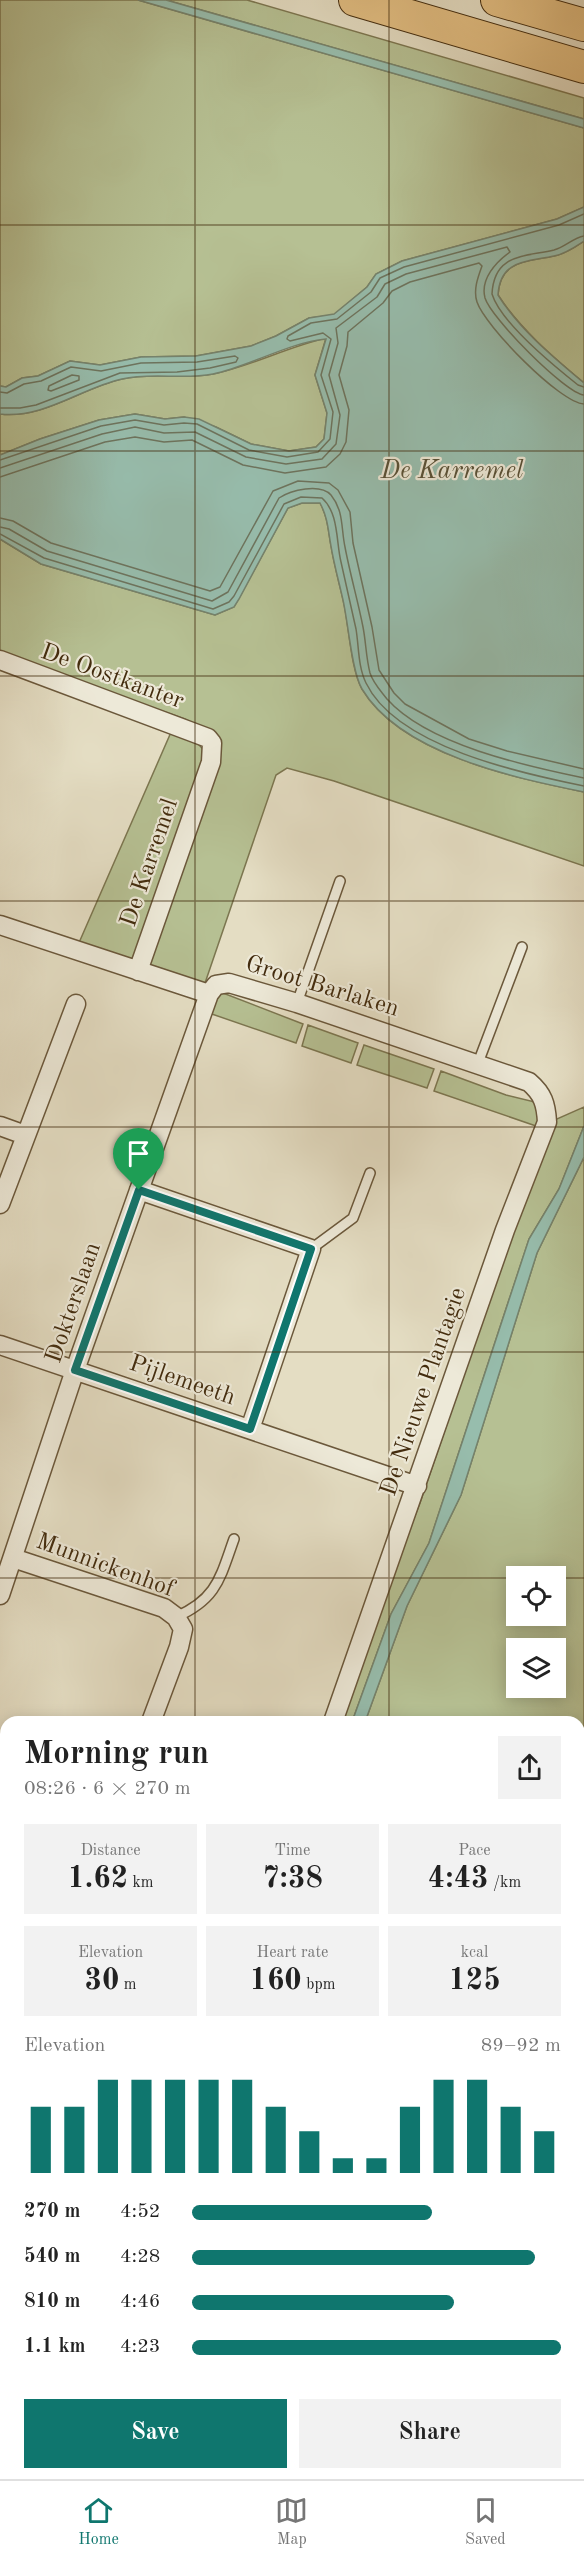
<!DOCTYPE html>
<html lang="en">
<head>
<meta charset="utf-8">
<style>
	:root { --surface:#fff; --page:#f2f2f2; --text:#222; --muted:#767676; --line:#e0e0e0; --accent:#0f766e }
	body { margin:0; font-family:"Old Standard TT",serif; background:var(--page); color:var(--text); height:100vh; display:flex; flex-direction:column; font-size:22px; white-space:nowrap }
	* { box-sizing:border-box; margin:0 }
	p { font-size:20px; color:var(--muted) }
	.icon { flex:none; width:33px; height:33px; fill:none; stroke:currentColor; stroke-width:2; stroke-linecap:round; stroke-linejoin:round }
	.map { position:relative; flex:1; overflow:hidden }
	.sheet { position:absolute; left:0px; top:1716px; width:585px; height:764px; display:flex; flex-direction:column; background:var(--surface); border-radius:18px 18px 0 0; box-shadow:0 3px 15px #0003 }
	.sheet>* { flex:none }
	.buttons { position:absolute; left:506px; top:1566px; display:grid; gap:12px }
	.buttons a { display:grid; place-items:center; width:60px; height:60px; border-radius:0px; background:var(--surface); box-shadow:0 3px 15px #0003; font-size:30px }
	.pin { position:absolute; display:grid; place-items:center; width:51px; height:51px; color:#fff; margin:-62px -26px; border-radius:50% 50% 50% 0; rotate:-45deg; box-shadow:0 0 6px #0007 }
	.pin .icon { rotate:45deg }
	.round { display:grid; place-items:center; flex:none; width:63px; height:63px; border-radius:0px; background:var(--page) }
	.headline { display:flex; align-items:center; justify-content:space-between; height:102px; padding:0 24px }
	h1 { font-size:33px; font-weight:600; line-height:45px }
	.metrics { display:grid; grid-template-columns:repeat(3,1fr); gap:9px; height:102px; padding:6px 24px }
	.metrics div { display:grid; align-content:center; border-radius:0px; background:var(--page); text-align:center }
	.metrics b { font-size:30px; font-weight:600 }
	.metrics small { font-size:16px; font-weight:400 }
	.metrics p { font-size:16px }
	.chart { height:168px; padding:12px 24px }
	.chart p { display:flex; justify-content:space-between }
	.chart svg { width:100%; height:108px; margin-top:6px; stroke:var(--accent); stroke-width:6 }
	.primary-button { display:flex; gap:12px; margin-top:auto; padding:12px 24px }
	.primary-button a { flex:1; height:69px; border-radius:0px; background:var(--accent); color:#fff; font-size:24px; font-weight:600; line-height:69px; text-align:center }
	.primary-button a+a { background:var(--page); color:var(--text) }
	ul { padding:0 24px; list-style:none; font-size:20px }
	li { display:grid; grid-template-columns:96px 72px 1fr; align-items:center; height:45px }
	li i { height:15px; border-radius:8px; background:var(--accent) }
	.tab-bar { display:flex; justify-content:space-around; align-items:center; height:84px; border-top:2px solid var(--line); background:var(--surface); font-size:16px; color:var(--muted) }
	.tab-bar a { display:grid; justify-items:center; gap:3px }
	.tab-bar .selected { color:var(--accent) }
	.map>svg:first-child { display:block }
</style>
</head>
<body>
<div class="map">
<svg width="584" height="2479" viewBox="0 0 584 2479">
	<rect width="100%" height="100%" fill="#e4ddc3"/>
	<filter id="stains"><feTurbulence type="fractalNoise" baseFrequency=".00333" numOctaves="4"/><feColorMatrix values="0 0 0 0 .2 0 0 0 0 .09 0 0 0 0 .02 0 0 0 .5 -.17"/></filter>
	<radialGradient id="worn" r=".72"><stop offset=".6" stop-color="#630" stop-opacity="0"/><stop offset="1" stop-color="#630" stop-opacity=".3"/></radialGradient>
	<path fill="#b6c093" stroke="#7c7650" stroke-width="1.5" fill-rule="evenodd" d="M 0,0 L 138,0 L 584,128 L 584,207 L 557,219 L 402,261 L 376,274 L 367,287 L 334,315 L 309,318 L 276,336 L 251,346 L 196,356 L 141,357 L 100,365 L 70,361 L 38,376 L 22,378 L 6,387 L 0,386 Z
		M 166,0 L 247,0 L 584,98 L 584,119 Z
		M 584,241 L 584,383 C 553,357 520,329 498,295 C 500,259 528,262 554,256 C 565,254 575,247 584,241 Z
		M 326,338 L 315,375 L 327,413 L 324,439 L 316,447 L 289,451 L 251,444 L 216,427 L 184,417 L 165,419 L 135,414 L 99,420 L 40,439 L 0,455 L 0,414 C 44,419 81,388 122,379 C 151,372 183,380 213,374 C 252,366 287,347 326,338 Z
		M 302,503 L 320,503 C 328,518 328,530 331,546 C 334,566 340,585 344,604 C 349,627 351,670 362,689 C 401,754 515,778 584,792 L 584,866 L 334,781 L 287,768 L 276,775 L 204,986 L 146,965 L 215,735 L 185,719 L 0,654 L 0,539 L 41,564 L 215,615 L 234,607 L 288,508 Z
		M 172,730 L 190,736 L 203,749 L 202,762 L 133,962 L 78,945 Z
		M 223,993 L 303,1024 L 296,1043 L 206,1012 L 213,997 Z
		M 308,1025 L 358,1043 L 351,1063 L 302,1046 Z
		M 364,1045 L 434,1069 L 427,1088 L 357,1065 Z
		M 441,1071 L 506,1095 L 543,1104 L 536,1126 L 434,1091 Z
		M 584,1107 L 584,1126 L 559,1189 L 529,1239 L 429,1543 L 391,1614 L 352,1722 L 339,1722 L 370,1629 L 420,1503 L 550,1122 Z
		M 584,1157 L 584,2083 L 579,2077 L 579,1722 L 365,1722 L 407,1606 L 461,1495 L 537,1253 ZM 516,1576 L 555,1576 L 555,1616 L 516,1616 ZM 516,1648 L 555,1648 L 555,1688 L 516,1688 Z
		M 0,2017 L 6,2019 L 6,2131 L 0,2129 Z
		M 579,2085 L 584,2091 L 584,2479 L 283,2479 L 278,2474 L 579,2474 Z
		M 159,2474 L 250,2474 L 252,2479 L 159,2479 Z"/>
	<path fill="#97bdad" stroke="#75836d" stroke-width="1.5" d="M 138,0 L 166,0 L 584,119 L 584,128 Z
		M 584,207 L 584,241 C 575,247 565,254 554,256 C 528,262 500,259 498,295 C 519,329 553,357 584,383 L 584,792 C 515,778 401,754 362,689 C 352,672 348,622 343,600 C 339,582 334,564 331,546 C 328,530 328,518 320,503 L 302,503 L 288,508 L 239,599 L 234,607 L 215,615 L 41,564 L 0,539 L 0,455 L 40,439 L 99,420 L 135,414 L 165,419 L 184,417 L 199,419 L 251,444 L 289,451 L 316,447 L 324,439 L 327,413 L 315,375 L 326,339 C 287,343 251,366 213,374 C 183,380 151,372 122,379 C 81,388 44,419 0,414 L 0,386 L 6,387 L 22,378 L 38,376 L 70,361 L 100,365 L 141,357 L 196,356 L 251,346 L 276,336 L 309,318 L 334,314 L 367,287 L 376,274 L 402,261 L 557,219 Z
		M 584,1126 L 584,1157 L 537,1253 L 461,1495 L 407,1606 L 365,1722 L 352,1722 L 391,1614 L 429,1543 L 529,1239 L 559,1189 Z
		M 0,2129 L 6,2131 L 6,2229 L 0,2226 Z"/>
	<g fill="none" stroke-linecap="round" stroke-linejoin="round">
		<path stroke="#6d745e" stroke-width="1.5" d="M 584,236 C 573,238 565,247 554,250 C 525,257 494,253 492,294 C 501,323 554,366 578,385 L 584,387
			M 72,375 L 79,376 L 79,380 L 51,391 L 48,390 L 49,386 Z
			M 0,392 L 7,393 L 24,384 L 41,381 L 71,367 L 101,371 L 141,363 L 197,362 L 235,356 L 238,358 L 236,362 L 210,368 L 177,372 L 120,373 L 36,405 L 20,408 L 0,408
			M 0,460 L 101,426 L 135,420 L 164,425 L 184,423 L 197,424 L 249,450 L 287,457 L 318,452 L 330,439 L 333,412 L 321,375 L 331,339 L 323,333 L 290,341 L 287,339 L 288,336 L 311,323 L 337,319 L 371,292 L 380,278 L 404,267 L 559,225 L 584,214
			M 0,468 L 102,434 L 135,427 L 164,433 L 195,432 L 246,457 L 286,464 L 322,459 L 336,444 L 340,415 L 329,375 L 338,343 L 336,328 L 377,297 L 385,284 L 406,274 L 507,247 L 510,252 C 496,262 480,279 485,298 C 491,318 565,393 584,395
			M 0,477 L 105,442 L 135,437 L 164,442 L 192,440 L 243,465 L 285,473 L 326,467 L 340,454 L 346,442 L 349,410 L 339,375 L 347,346 L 348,332 L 383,303 L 392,291 L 410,282 L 479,263 L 482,266 C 478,277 473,290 477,302 C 485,326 560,403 584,404
			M 0,518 L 13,521 L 51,543 L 210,591 L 220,587 L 273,491 L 298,481 L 329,483 L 338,490 L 350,512 L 353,543 L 372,627 L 379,670 L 394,693 L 405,704 L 469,739 L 507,751 L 584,769
			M 0,527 L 9,529 L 47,551 L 212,601 L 228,592 L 279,498 C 291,490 320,483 331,495 C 344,511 341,529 345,547 C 350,574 358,601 363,627 C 366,642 366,658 370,673 C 373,683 381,691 387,699 C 428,745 526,766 584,778
			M 0,534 L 44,558 L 213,609 L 229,602 L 234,596 L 284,504 L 301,497 L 322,498 C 339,513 336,542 341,562 C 346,585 351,607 356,629 C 359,647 358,667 366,683 C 397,747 521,773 584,786"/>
		<defs>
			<path id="service" d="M 297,1003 L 340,881
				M 478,1063 L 522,947
				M 311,1249 L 353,1218 L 370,1173
				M 176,1617 C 217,1599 220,1578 234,1539"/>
			<path id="minor" d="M 0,660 L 208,738 L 212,743 L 211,762 L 138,971
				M 0,925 L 209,994 L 216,985 L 229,983 L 297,1003 L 529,1082 C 543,1094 546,1104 547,1122 L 505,1230 L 333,1722
				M 0,1126 L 25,1135
				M 139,1190 L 311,1249 L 250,1429
				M 0,1204 L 76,1004
				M 0,1345 L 417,1486
				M 13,1558 L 164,1608 L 176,1617 L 183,1629 L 179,1647 L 151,1722
				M 0,1595 L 75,1370 L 209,994
				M 0,1760 L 6,1762
				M 0,2009 L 6,2012
				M 0,2281 L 6,2284
				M 579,2402 L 584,2388
				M 152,2479 L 152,2474
				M 550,2479 L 552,2474"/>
			<path id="motorway" d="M 355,0 L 584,67
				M 497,0 L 584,25"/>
		</defs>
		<use href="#service" stroke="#6b583b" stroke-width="12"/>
		<use href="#minor" stroke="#6b583b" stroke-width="21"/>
		<use href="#motorway" stroke="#432c0e" stroke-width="34"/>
		<use href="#service" stroke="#ede9d8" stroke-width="9"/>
		<use href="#minor" stroke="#ede9d8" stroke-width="18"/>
		<use href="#motorway" stroke="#e2be82" stroke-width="32"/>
	</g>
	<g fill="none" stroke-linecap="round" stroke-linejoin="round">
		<defs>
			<path id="route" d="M 139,1190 L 311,1249 L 250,1429 L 75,1370 Z"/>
		</defs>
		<use href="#route" stroke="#fff" stroke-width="12"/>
		<use href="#route" stroke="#0f766e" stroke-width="8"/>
	</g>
	<path fill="none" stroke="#432c0e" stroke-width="1.5" stroke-opacity="0.55" d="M 195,0 L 195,1722M 389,0 L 389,1722M 0,225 L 584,225M 0,451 L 584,451M 0,676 L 584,676M 0,901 L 584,901M 0,1127 L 584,1127M 0,1352 L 584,1352M 0,1578 L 516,1578M 555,1578 L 584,1578M 0,1803 L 6,1803M 579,1803 L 584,1803M 0,2028 L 6,2028M 579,2028 L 584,2028M 0,2254 L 6,2254M 579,2254 L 584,2254M 195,2474 L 195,2479M 389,2474 L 389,2479"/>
	<g text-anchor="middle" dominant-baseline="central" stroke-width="4.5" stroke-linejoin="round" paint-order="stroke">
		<g font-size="24" fill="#432c0e" stroke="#ede9d8">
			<text transform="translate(112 677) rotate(20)">De Oostkanter</text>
			<text transform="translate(150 863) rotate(-71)">De Karremel</text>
			<text transform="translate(322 987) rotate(17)">Groot Barlaken</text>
			<text transform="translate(74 1303) rotate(-71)">Dokterslaan</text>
			<text transform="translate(182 1381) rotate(19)">Pijlemeeth</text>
			<text transform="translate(424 1392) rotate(-71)">De Nieuwe Plantagie</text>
			<text transform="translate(105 1566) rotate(20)">Munnickenhof</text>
		</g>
		<g font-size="26" font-style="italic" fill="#585036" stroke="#ede9d8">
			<text x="452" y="471">De Karremel</text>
		</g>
	</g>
	<rect width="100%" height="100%" filter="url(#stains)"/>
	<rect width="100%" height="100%" fill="url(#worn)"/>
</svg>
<div class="buttons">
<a><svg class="icon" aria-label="locate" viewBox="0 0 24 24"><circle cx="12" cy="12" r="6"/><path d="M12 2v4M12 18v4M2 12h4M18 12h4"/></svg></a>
<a><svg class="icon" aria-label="layers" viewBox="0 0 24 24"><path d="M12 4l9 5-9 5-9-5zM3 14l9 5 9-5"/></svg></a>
</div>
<div class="pin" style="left:139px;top:1190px;background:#1e9e55"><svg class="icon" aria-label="arrive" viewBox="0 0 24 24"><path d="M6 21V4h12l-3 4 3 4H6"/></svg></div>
<section class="sheet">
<div class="headline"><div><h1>Morning run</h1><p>08:26 · 6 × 270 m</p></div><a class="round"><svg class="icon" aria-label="share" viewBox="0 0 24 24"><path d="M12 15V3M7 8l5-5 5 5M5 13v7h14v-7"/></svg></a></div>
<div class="metrics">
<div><p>Distance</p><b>1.62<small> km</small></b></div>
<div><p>Time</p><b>7:38</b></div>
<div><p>Pace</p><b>4:43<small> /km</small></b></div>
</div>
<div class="metrics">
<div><p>Elevation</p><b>30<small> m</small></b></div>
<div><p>Heart rate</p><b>160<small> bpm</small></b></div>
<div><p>kcal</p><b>125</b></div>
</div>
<div class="chart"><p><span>Elevation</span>89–92 m</p>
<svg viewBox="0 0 160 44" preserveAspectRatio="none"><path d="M5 44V17M15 44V17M25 44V6M35 44V6M45 44V6M55 44V6M65 44V6M75 44V17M85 44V27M95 44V38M105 44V38M115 44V17M125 44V6M135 44V6M145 44V17M155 44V27"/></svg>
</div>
<ul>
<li><b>270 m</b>4:52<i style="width:65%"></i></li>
<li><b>540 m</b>4:28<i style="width:93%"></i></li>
<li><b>810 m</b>4:46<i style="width:71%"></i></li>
<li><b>1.1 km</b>4:23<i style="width:100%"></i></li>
</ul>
<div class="primary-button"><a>Save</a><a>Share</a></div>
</section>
</div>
<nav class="tab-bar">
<a class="selected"><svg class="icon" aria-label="home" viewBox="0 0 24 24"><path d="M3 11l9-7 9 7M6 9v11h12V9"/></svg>Home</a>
<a><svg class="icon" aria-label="map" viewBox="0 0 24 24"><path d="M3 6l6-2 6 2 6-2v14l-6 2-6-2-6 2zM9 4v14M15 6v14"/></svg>Map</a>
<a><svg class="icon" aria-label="saved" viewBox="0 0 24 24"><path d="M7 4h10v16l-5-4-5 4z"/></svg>Saved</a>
</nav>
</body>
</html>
